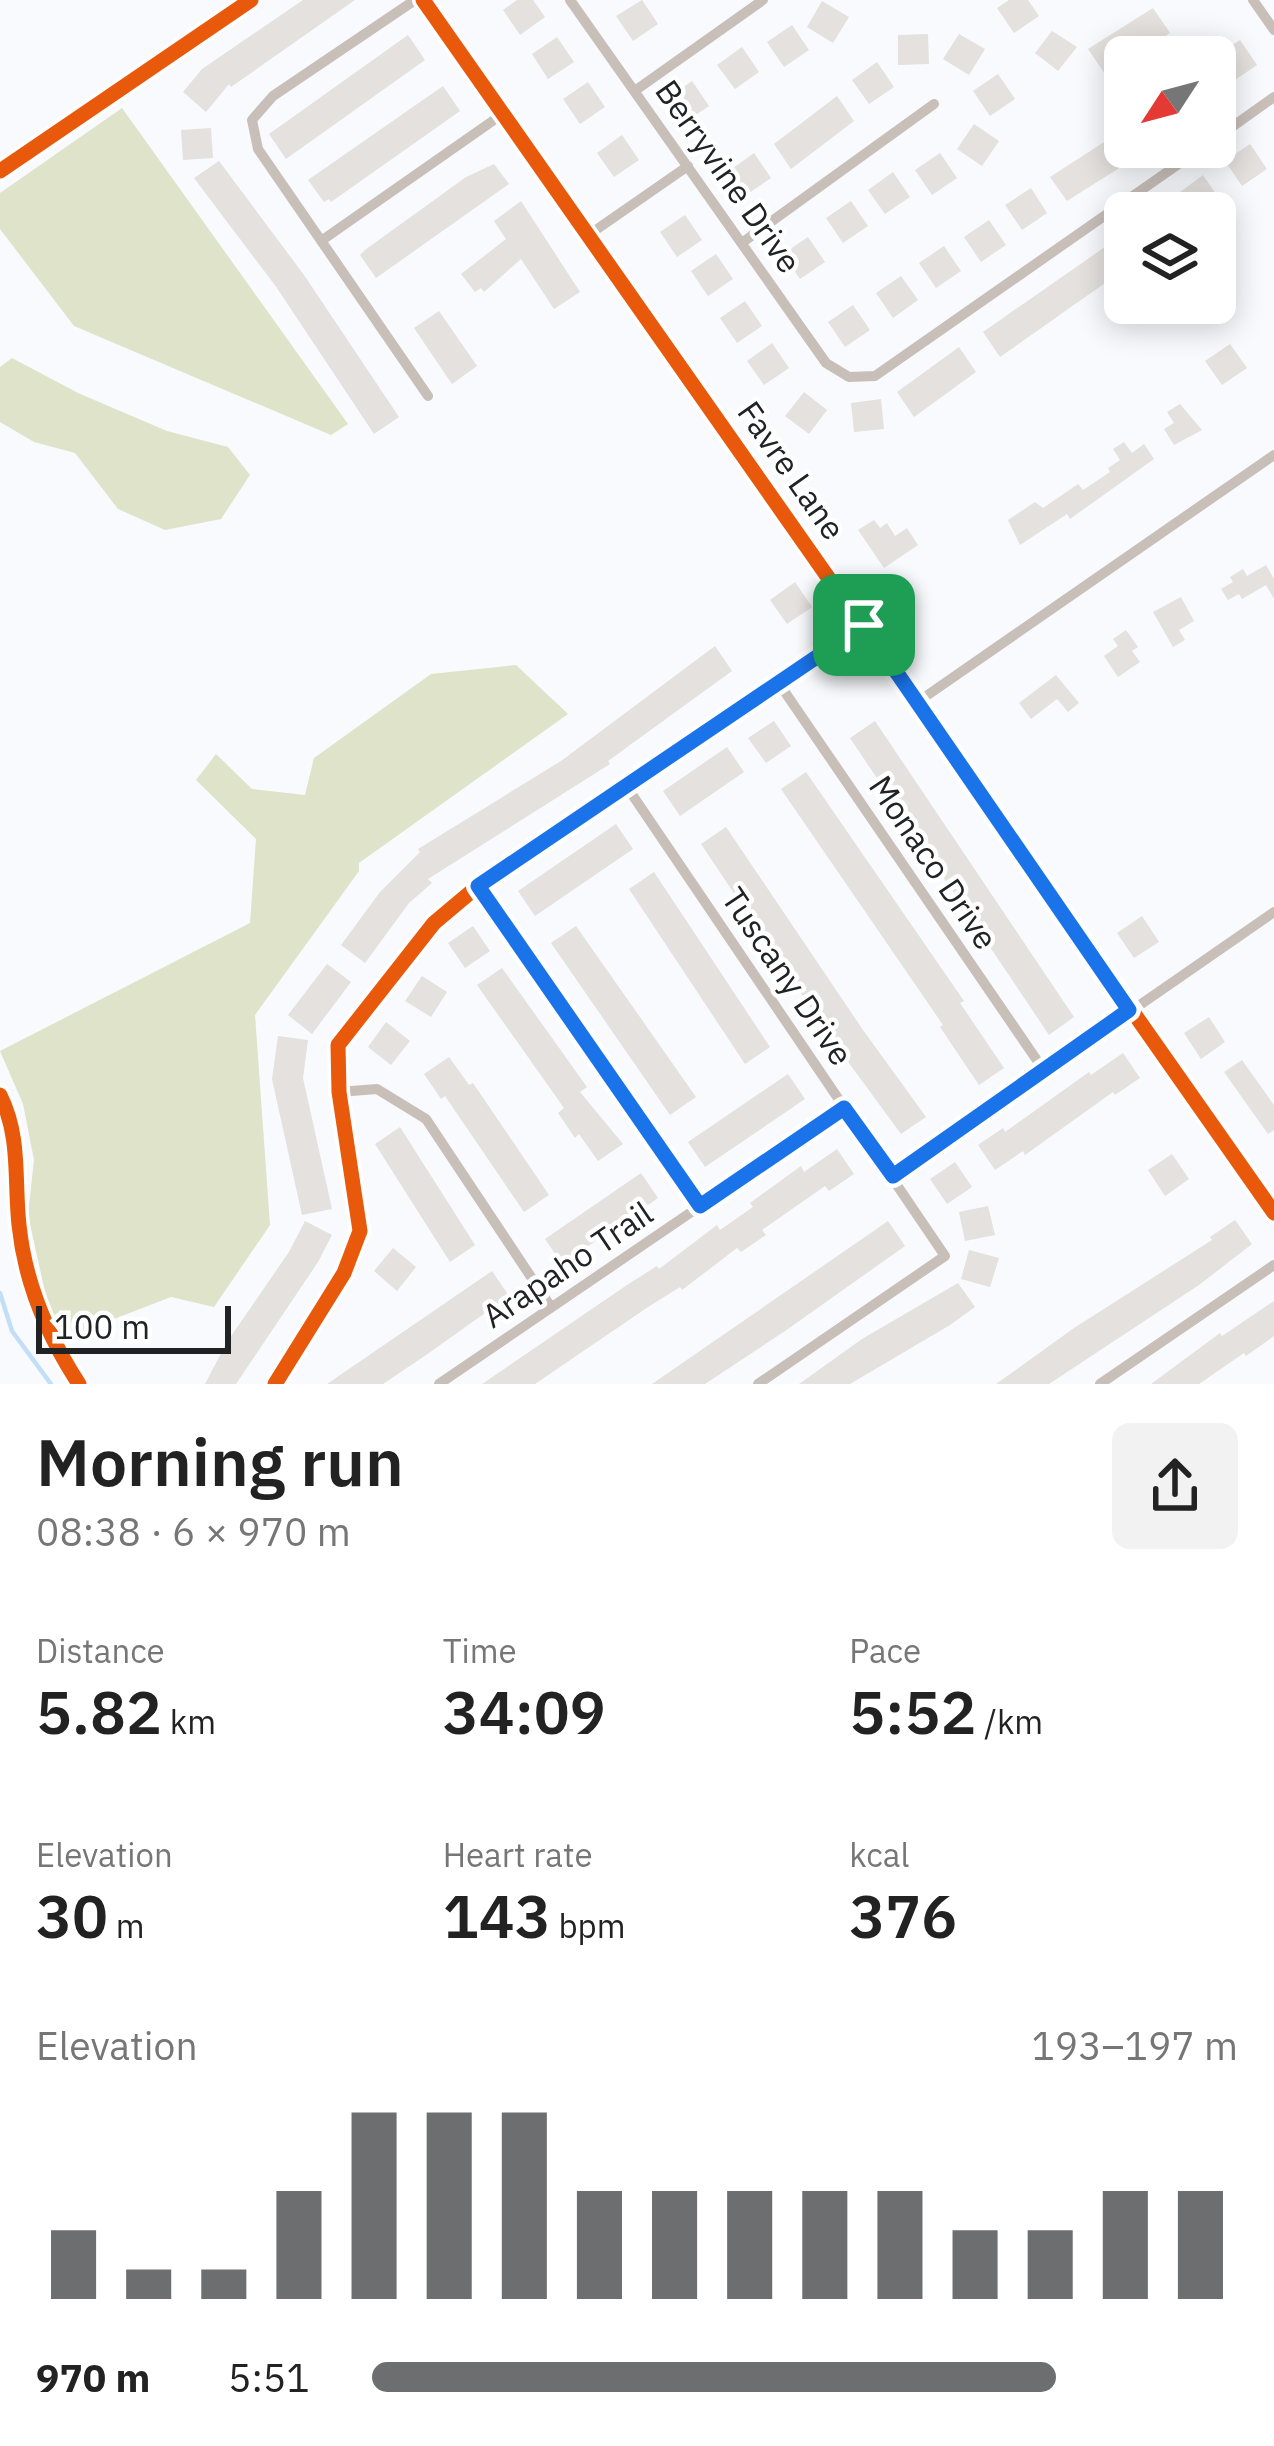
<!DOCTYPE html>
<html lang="en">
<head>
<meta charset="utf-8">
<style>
	:root { --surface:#fff; --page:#f2f2f2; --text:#222; --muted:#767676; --accent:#6c6e70 }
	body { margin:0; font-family:"IBM Plex Sans",sans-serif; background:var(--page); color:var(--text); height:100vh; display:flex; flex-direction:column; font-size:45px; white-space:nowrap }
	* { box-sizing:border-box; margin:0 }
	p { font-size:39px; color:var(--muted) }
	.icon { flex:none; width:66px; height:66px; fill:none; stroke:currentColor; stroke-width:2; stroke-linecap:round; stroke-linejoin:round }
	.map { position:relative; height:1384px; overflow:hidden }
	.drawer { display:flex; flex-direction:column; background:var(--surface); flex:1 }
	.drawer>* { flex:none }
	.needle { width:78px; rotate:234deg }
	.controls { position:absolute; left:1104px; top:36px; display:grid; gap:24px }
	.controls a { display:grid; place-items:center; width:132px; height:132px; border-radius:18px; background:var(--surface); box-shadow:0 6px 30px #0003; font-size:60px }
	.scale { position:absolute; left:36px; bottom:30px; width:195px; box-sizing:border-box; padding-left:12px; border:6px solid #202224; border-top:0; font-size:33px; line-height:42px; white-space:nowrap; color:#202224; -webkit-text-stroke:9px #fff; paint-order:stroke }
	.pin { position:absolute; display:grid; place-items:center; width:102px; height:102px; color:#fff; margin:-51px; border-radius:24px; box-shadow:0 6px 18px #0006 }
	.round { display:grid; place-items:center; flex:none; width:126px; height:126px; border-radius:18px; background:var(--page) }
	.summary { display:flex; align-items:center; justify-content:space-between; height:204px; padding:0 36px }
	h1 { font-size:66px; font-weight:600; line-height:90px }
	.metrics { display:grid; grid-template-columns:repeat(3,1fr); gap:18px; height:204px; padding:12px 36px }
	.metrics div { display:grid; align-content:center }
	.metrics b { font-size:60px; font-weight:600 }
	.metrics small { font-size:33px; font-weight:400 }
	.metrics p { font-size:33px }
	.chart { height:336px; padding:24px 36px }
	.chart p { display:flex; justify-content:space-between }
	.chart svg { width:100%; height:216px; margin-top:12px; stroke:var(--accent); stroke-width:6 }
	ul { padding:0 36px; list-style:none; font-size:39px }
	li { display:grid; grid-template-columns:192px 144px 1fr; align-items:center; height:90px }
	li i { height:30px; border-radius:15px; background:var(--accent) }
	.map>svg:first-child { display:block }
</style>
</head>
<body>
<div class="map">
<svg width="1274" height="1384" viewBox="0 0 1274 1384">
	<rect width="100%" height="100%" fill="#f8fafd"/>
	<path fill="#dee3ca" d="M 122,108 L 348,424 L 331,435 L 74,326 L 0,229 L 0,193 Z
		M 12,358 L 78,393 L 167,431 L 228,447 L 250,475 L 221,519 L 165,530 L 118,509 L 75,453 L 34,442 L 0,422 L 0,367 Z
		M 516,665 L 568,714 L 359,863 L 359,871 L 255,1015 L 270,1225 L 214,1307 L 171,1297 L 75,1334 L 49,1310 L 28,1215 L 34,1160 L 23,1104 L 0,1051 L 250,923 L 256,839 L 196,780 L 216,754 L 252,789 L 305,795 L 314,758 L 431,674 Z"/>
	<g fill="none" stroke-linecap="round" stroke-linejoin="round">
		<path stroke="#c2dff7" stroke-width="4.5" d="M 0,1293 L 12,1331 L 51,1384"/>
	</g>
	<path fill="#e4e1de" d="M 303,0 L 355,0 L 231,87 L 229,84 L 206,112 L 183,92 L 202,69 Z
		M 517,0 L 533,0 L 545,17 L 520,35 L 503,10 Z
		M 642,0 L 658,24 L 633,41 L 616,16 Z
		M 1009,0 L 1028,0 L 1039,16 L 1014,33 L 997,8 Z
		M 822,1 L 849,17 L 833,43 L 807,27 Z
		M 1153,8 L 1170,33 L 1145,50 L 1143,47 L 1125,57 L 1105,74 L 1088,49 Z
		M 792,25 L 809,50 L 784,67 L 767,42 Z
		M 1052,31 L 1077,47 L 1058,71 L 1035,53 Z
		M 928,34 L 929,64 L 898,65 L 898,35 Z
		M 959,34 L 985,49 L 969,75 L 943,59 Z
		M 408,35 L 425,60 L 286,159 L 269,134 Z
		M 557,37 L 574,62 L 548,79 L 532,54 Z
		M 1240,40 L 1257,65 L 1232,82 L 1215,57 Z
		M 742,47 L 759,72 L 735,89 L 717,65 Z
		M 877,62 L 894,87 L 869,104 L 852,80 Z
		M 998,74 L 1015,99 L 990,116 L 973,91 Z
		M 692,81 L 709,106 L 684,123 L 667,99 Z
		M 588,82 L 605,107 L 580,124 L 563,99 Z
		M 443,86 L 460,111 L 331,202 L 329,199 L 324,202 L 308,180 Z
		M 837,96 L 854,121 L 791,169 L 774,144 Z
		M 974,124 L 999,141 L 982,166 L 957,149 Z
		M 211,128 L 213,158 L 183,160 L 181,130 Z
		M 622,135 L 639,160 L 614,177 L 597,153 Z
		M 1115,135 L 1132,160 L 1067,201 L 1050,177 Z
		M 1250,144 L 1267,169 L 1242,186 L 1225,161 Z
		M 754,153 L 771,178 L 746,195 L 729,171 Z
		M 940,153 L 957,178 L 932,195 L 915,170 Z
		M 219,161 L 304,275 L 399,417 L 374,434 L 277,288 L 194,178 Z
		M 494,164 L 509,184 L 376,278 L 360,255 L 365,250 L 466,177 Z
		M 893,172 L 910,197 L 885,214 L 868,190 Z
		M 1203,175 L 1220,200 L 1201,213 L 1152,213 Z
		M 1031,188 L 1047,213 L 1022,230 L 1005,205 Z
		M 521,201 L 580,292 L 554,309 L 521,259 L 484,292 L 481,288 L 475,292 L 461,274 L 506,239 L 494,221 Z
		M 851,201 L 868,226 L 843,243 L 826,218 Z
		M 685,215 L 702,240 L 677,257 L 660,232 Z
		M 989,220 L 1006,245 L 981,262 L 964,237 Z
		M 1125,233 L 1125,269 L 1000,357 L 983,332 Z
		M 808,237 L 825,262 L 800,279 L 783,254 Z
		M 944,246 L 961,271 L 936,288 L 919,263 Z
		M 716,254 L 733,279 L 708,296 L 691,271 Z
		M 901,276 L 918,300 L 893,318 L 876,293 Z
		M 745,301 L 762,326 L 737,343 L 720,318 Z
		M 853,305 L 870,330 L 845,347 L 828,322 Z
		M 439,311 L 477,366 L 452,384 L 414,328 Z
		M 772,343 L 789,368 L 764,385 L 747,361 Z
		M 1230,344 L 1247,368 L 1222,385 L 1205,361 Z
		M 959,347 L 976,372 L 914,417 L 897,392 Z
		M 804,392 L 827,410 L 809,434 L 785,416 Z
		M 881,399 L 884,429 L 854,432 L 851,403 Z
		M 1180,404 L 1202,430 L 1174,445 L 1164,429 L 1174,423 L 1167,412 Z
		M 1124,442 L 1132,453 L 1144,444 L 1154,459 L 1070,519 L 1067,514 L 1020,545 L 1008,520 L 1035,502 L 1043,508 L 1078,484 L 1083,490 L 1110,472 L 1108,468 L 1120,460 L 1113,449 Z
		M 874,520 L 880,528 L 887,523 L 895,536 L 907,528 L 918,545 L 884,568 L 858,530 Z
		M 1266,565 L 1274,579 L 1274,599 L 1266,585 L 1242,599 L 1239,594 L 1228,600 L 1221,589 L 1233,582 L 1230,577 L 1243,569 L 1247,576 Z
		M 795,582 L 812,607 L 787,624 L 770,600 Z
		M 1181,597 L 1194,621 L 1179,630 L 1185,640 L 1173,647 L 1153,612 Z
		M 1126,630 L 1138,647 L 1132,651 L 1140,662 L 1118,677 L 1104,656 L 1118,646 L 1113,639 Z
		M 715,646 L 732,671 L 608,761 L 610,764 L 428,879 L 432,883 L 409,903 L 365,963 L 341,945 L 380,892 L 420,852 L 418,849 L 561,761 Z
		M 1056,675 L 1079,703 L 1068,712 L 1057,699 L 1031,719 L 1019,703 Z
		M 774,721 L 791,746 L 766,763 L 748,738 Z
		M 875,721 L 1074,1017 L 1049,1035 L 850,738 Z
		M 727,747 L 744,772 L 680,816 L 663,791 Z
		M 806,772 L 964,1001 L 960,1003 L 1004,1068 L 979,1085 L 940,1027 L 943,1025 L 781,789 Z
		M 616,824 L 633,849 L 535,916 L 518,891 Z
		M 726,827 L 863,1030 L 926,1117 L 901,1134 L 835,1044 L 701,844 Z
		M 654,872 L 770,1047 L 745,1064 L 629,889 Z
		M 1142,916 L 1159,942 L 1134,958 L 1117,933 Z
		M 473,926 L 490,951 L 465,968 L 448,943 Z
		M 576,926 L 696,1097 L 670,1115 L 551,943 Z
		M 327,964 L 351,982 L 312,1034 L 288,1015 Z
		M 502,968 L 587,1087 L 580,1092 L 623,1144 L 598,1161 L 579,1134 L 575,1138 L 558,1113 L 564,1108 L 477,985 Z
		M 422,976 L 447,992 L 431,1017 L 405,1001 Z
		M 1209,1017 L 1225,1042 L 1201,1059 L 1184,1033 Z
		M 386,1022 L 410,1041 L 391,1065 L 368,1047 Z
		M 278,1036 L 308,1040 L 303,1078 L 332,1209 L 302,1215 L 272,1079 Z
		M 1123,1053 L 1140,1078 L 1115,1095 L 1113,1092 L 1025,1155 L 1023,1151 L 995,1170 L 978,1145 L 1003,1128 L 1005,1132 L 1089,1072 L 1091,1075 Z
		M 449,1057 L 469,1085 L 473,1083 L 549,1195 L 524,1212 L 445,1096 L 441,1099 L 424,1074 Z
		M 1242,1060 L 1274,1105 L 1274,1130 L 1268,1134 L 1224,1072 Z
		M 788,1074 L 805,1099 L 705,1167 L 688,1142 Z
		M 400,1127 L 475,1245 L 450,1262 L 375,1144 Z
		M 837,1149 L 854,1174 L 829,1191 L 825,1186 L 762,1230 L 766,1235 L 741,1252 L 737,1248 L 682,1290 L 680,1287 L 648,1307 L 535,1384 L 482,1384 L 627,1285 L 657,1266 L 659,1269 L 717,1225 L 720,1230 L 753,1207 L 750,1203 L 801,1166 L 804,1172 Z
		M 1172,1154 L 1189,1179 L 1165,1196 L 1148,1170 Z
		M 955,1162 L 972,1187 L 947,1204 L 930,1179 Z
		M 641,1173 L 658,1198 L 562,1264 L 545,1239 Z
		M 988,1206 L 995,1235 L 965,1241 L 959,1212 Z
		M 1235,1220 L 1252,1244 L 1199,1285 L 1049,1384 L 996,1384 L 1074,1328 L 1212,1240 L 1210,1237 Z
		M 305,1221 L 332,1235 L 318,1262 L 236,1384 L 205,1384 L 227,1342 L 289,1252 Z
		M 888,1221 L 905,1246 L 785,1331 L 705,1384 L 652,1384 Z
		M 393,1248 L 416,1267 L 397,1291 L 374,1271 Z
		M 969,1250 L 999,1258 L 990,1287 L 961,1279 Z
		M 492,1271 L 509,1296 L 426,1355 L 383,1384 L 327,1384 Z
		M 958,1283 L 975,1307 L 950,1325 L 850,1384 L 799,1384 L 862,1339 Z
		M 1274,1301 L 1274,1336 L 1246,1356 L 1244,1353 L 1199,1384 L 1151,1384 L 1220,1333 L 1222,1336 Z"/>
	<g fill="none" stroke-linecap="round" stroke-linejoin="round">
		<path stroke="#c8bfb9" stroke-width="10" d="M 415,0 L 273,96 L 252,120 L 258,149 L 428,396
			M 570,0 L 826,363 L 849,377 L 875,376 L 1203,147
			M 1253,0 L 1274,30
			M 636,90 L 763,0
			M 1215,139 L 1274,97
			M 590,234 L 688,166
			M 321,241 L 504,113
			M 743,242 L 934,104
			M 778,682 L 1045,1072
			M 919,701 L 1274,455
			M 627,787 L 945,1256 L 758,1384
			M 478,886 L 700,1206
			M 339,1092 L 377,1089 L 426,1119 L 551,1307
			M 893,1176 L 1274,912
			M 275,1384 L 344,1273 L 360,1231 L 339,1092 L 338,1045 L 434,923 L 478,886 L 864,625
			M 439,1384 L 844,1108
			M 1100,1384 L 1274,1265"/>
		<path stroke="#c8bfb9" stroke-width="14" d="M 423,0 L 1274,1213
			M 0,171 L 251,0"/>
		<defs>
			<path id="cycleway" d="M 423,0 L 1274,1213
				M 0,171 L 251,0
				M 0,1095 C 21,1137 14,1179 19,1225 C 25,1284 47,1335 79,1384
				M 275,1384 L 344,1273 L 360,1231 L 339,1092 L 338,1045 L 434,923 L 478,886 L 864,625"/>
		</defs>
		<use href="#cycleway" stroke="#fff" stroke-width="22"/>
		<use href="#cycleway" stroke="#e8590c" stroke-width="15"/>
	</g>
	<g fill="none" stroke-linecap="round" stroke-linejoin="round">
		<defs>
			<path id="route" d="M 864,625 L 1129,1010 L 893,1176 L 844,1108 L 700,1206 L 478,886 Z"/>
		</defs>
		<use href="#route" stroke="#fff" stroke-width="24"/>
		<use href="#route" stroke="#1a73e8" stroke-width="15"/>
	</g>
	<g text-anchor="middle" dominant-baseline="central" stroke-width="9" stroke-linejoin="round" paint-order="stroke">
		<g font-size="33" fill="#202224" stroke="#fff">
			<text transform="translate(729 176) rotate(55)">Berryvine Drive</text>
			<text transform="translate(792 470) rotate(55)">Favre Lane</text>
			<text transform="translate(934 862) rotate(56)">Monaco Drive</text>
			<text transform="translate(788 976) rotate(56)">Tuscany Drive</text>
			<text transform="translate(567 1264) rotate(-34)">Arapaho Trail</text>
		</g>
	</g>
</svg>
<div class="controls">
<a><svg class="needle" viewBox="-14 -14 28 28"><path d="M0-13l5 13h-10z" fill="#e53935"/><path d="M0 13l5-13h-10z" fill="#767676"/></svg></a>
<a><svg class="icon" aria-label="layers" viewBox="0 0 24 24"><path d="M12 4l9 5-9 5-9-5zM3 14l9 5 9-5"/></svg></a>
</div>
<div class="scale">100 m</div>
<div class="pin" style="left:864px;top:625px;background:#1e9e55"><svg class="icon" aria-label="arrive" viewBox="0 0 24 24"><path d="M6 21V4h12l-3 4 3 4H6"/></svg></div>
</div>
<section class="drawer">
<div class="summary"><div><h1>Morning run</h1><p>08:38 · 6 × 970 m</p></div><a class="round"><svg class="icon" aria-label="share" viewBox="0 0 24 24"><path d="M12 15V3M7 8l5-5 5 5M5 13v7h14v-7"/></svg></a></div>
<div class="metrics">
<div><p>Distance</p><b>5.82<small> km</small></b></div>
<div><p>Time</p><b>34:09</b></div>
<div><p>Pace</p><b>5:52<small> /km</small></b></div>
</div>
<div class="metrics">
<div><p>Elevation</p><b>30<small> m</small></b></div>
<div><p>Heart rate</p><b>143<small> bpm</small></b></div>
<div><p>kcal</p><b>376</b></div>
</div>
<div class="chart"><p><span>Elevation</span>193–197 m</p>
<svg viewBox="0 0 160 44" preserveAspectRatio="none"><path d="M5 44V30M15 44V38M25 44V38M35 44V22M45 44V6M55 44V6M65 44V6M75 44V22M85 44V22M95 44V22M105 44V22M115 44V22M125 44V30M135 44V30M145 44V22M155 44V22"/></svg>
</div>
<ul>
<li><b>970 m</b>5:51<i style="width:79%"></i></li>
</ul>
</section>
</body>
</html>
